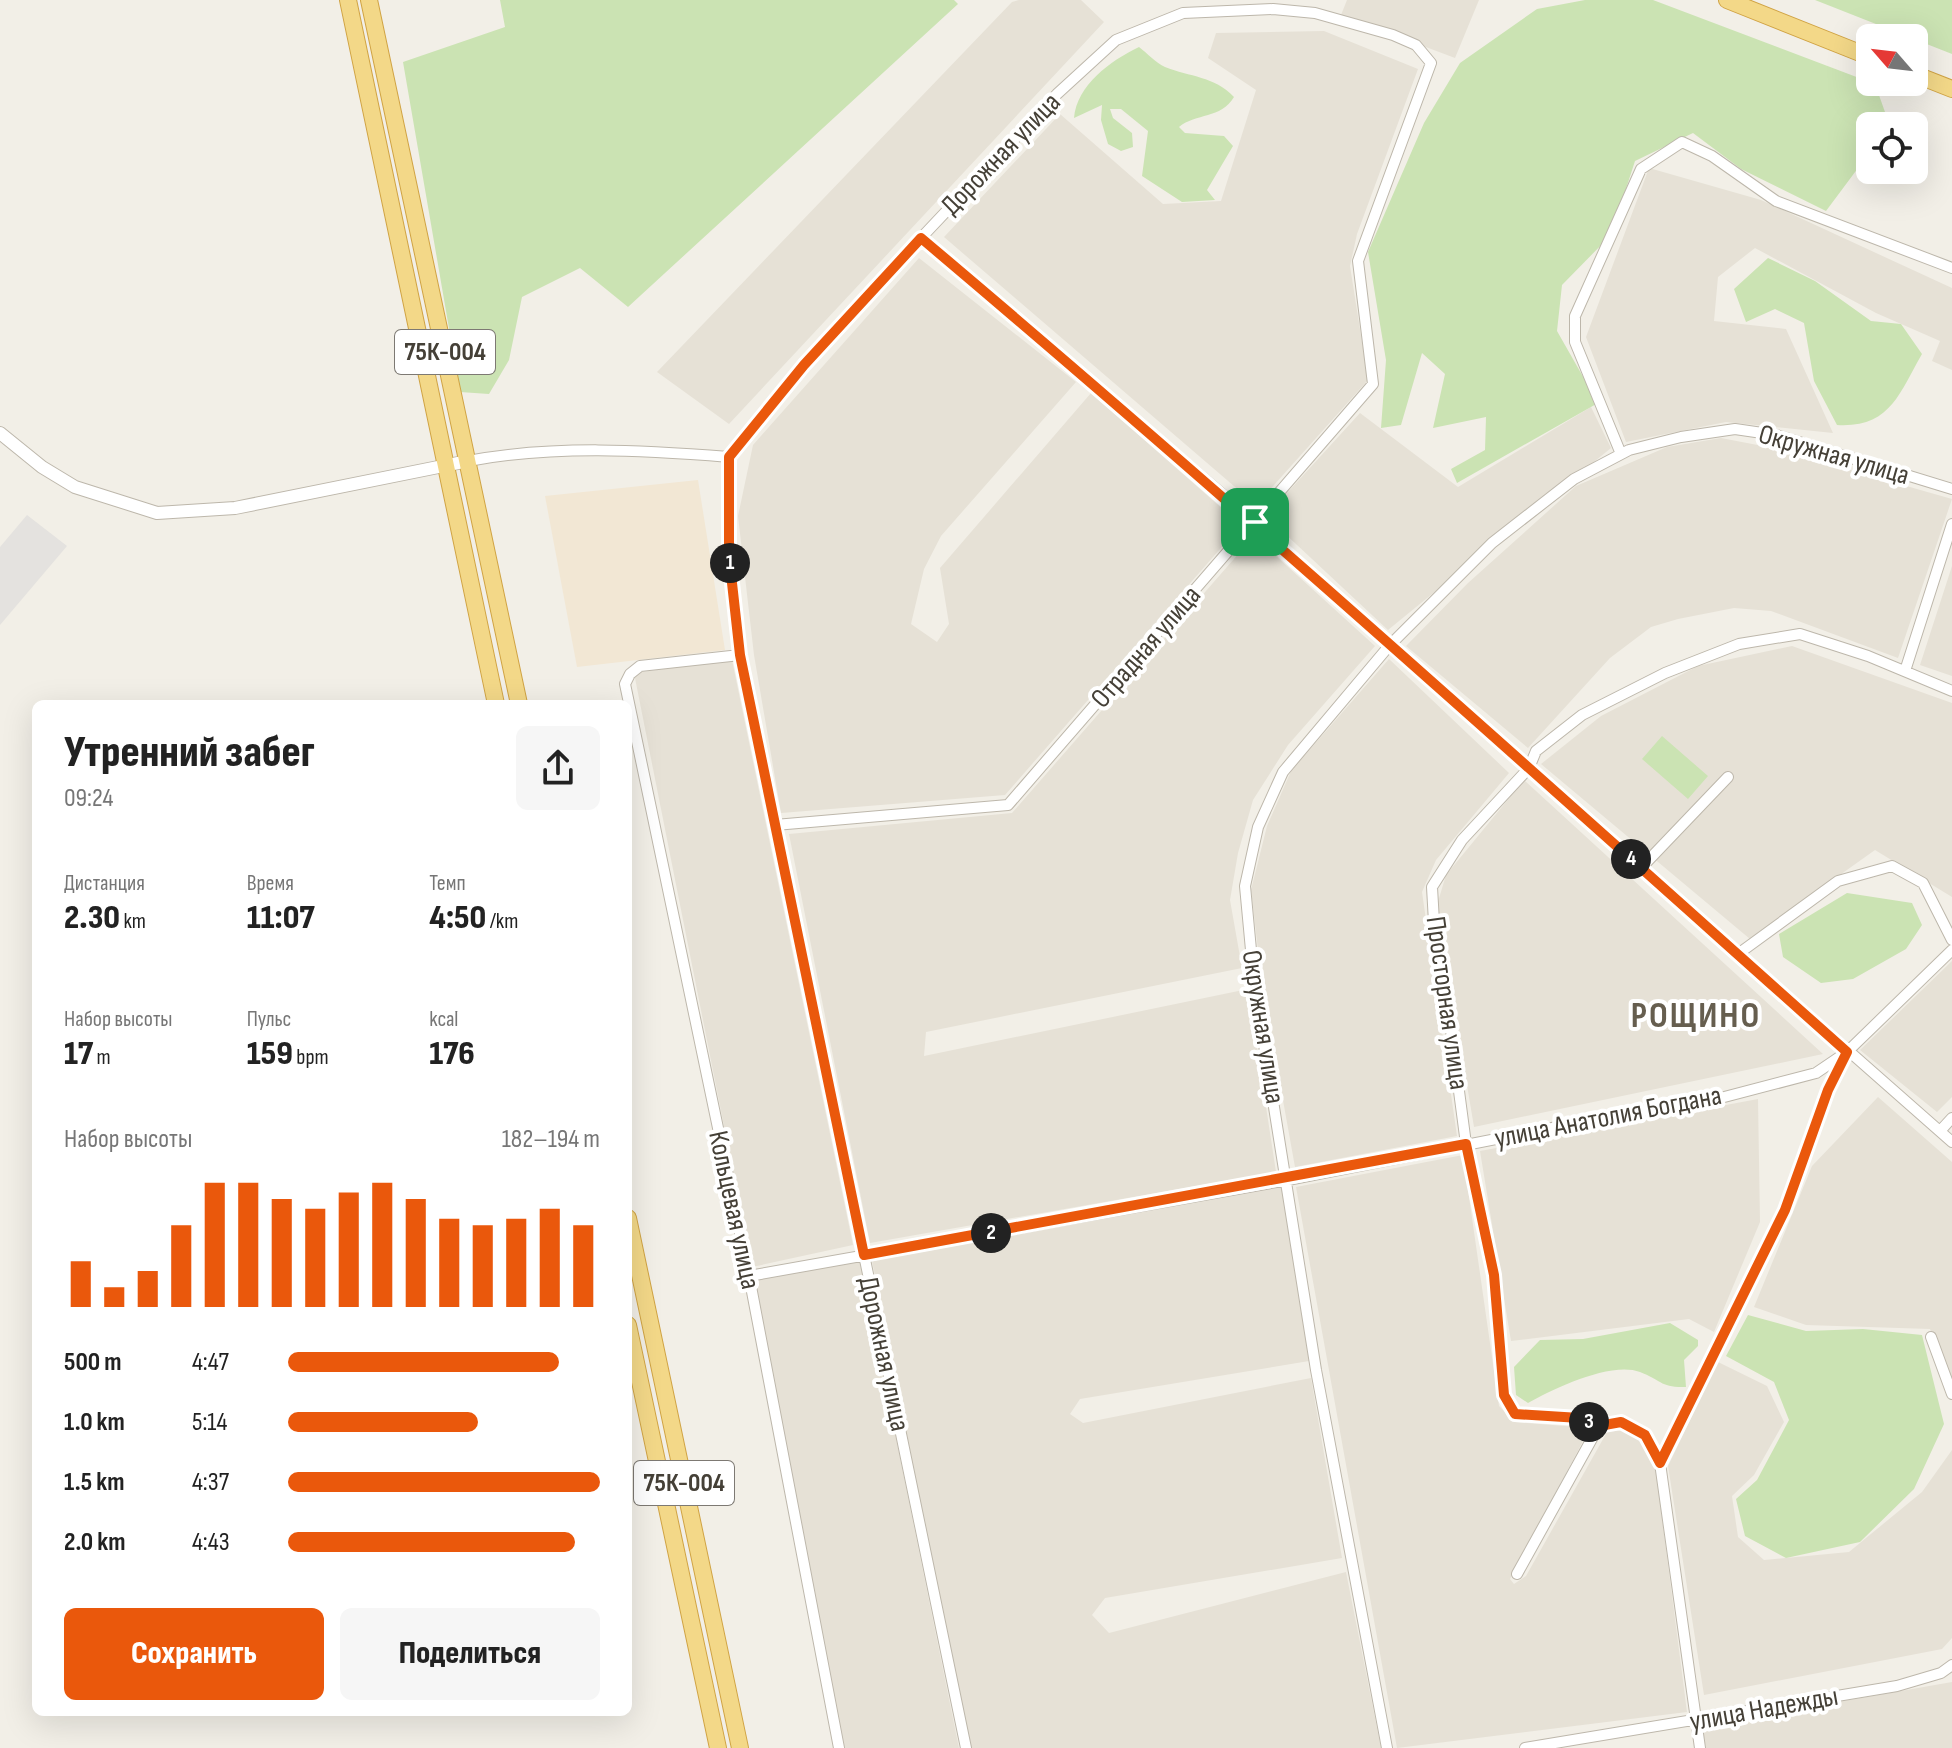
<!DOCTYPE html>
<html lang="ru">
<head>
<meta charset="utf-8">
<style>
	:root { --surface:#fff; --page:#f6f6f6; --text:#222; --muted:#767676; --accent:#ea580c }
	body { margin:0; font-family:"Sofia Sans Condensed",sans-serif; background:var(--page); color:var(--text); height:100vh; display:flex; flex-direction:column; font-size:30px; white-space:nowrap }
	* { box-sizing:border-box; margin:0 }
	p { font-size:26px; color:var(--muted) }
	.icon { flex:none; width:44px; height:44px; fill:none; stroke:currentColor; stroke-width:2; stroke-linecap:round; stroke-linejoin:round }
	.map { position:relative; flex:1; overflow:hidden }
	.details { position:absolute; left:32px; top:700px; width:600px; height:1016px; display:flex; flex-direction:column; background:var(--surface); border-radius:12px; box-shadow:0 8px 32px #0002 }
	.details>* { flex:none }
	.needle { width:52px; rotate:298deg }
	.fabs { position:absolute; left:1856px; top:24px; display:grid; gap:16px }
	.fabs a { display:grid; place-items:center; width:72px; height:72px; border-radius:12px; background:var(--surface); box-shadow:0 8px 32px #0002; font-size:40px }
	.pin { position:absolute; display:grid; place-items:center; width:68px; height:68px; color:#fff; margin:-34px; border-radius:16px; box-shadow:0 4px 12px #0006 }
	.km { position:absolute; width:40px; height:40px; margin:-20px; border-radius:50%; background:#222; color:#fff; font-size:22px; line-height:40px; text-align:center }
	.round { display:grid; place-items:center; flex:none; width:84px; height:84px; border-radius:12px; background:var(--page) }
	.head { display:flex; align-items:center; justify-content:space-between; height:136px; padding:0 32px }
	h1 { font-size:44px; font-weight:800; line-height:60px }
	.stats { display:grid; grid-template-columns:repeat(3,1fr); gap:12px; height:136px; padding:8px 32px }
	.stats div { display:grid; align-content:center }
	.stats b { font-size:34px; font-weight:800 }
	.stats small { font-size:22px; font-weight:400 }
	.stats p { font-size:22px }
	.chart { height:224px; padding:16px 32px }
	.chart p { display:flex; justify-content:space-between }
	.chart svg { width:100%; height:144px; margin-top:8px; stroke:var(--accent); stroke-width:6 }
	.primary-button { display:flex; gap:16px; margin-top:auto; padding:16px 32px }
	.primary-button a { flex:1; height:92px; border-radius:12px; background:var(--accent); color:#fff; font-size:32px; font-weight:800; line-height:92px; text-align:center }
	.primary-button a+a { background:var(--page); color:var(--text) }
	ul { padding:0 32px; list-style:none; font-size:26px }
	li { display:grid; grid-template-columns:128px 96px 1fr; align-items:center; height:60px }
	li i { height:20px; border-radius:10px; background:var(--accent) }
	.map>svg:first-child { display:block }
</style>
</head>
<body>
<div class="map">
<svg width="1952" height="1748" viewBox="0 0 1952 1748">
	<rect width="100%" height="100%" fill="#f2efe7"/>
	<path fill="#e6e1d6" d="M 1019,0 L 1081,0 L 1104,22 L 729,424 L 657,372 L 1012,2 Z
		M 1347,0 L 1479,0 L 1455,58 L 1341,15 Z
		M 1324,31 L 1418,69 L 1357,234 L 1350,266 L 1368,380 L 1256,505 L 944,237 L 1060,114 L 1163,204 L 1221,201 L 1256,90 L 1208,58 L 1216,33 Z
		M 1649,168 L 1761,200 L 1952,288 L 1952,370 L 1932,361 L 1940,341 L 1876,313 L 1755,248 L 1718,277 L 1714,321 L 1786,329 L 1833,433 L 1726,422 L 1626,442 L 1586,337 Z
		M 919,258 L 1076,382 L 941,536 L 924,569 L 911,624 L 937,642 L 949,624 L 940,568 L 1091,393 L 1241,525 L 1005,795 L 781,813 L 754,655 L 738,516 L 753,445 Z
		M 1591,407 L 1611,448 L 1388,630 L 1266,516 L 1360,413 L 1458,487 Z
		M 1721,438 L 1773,448 L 1952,499 L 1898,658 L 1771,611 L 1734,608 L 1678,619 L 1651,627 L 1610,658 L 1528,748 L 1406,646 L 1468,583 L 1576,486 L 1667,447 Z
		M 1254,536 L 1375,646 L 1288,745 L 1253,800 L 1238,853 L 1230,900 L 1242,968 L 926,1032 L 924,1056 L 1248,989 L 1276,1172 L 870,1243 L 789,834 L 1012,813 Z
		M 1952,566 L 1952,676 L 1920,665 Z
		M 1792,646 L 1952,703 L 1952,897 L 1875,850 L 1750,939 L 1541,764 L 1601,716 L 1698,666 Z
		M 1389,659 L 1509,773 L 1436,860 L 1422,892 L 1457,1136 L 1295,1167 L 1262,984 L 1251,890 L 1267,826 L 1291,771 Z
		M 732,660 L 853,1245 L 752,1267 L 634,673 Z
		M 1524,780 L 1823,1054 L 1474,1127 L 1437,905 L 1446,875 Z
		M 1952,961 L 1952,1097 L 1937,1112 L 1860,1050 Z
		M 1878,1097 L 1952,1162 L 1952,1380 L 1930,1329 L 1806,1325 L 1754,1307 L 1812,1166 Z
		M 1758,1099 L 1760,1222 L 1714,1332 L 1689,1319 L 1511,1341 L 1480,1151 Z
		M 1463,1155 L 1499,1406 L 1515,1422 L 1590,1428 L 1510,1579 L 1514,1584 L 1526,1576 L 1607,1432 L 1622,1430 L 1643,1441 L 1655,1463 L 1687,1712 L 1397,1748 L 1296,1187 Z
		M 1283,1186 L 1309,1361 L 1080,1399 L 1070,1414 L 1083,1423 L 1311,1378 L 1342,1558 L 1105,1598 L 1092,1615 L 1109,1633 L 1346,1572 L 1381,1748 L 970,1748 L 872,1261 Z
		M 860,1261 L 959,1748 L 843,1748 L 752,1279 Z
		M 1718,1362 L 1767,1386 L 1784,1422 L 1754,1475 L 1732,1496 L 1738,1537 L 1764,1560 L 1849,1552 L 1922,1492 L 1952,1450 L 1952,1638 L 1942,1649 L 1704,1695 L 1668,1466 Z
		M 1952,1682 L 1952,1748 L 1706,1748 L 1702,1726 Z"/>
	<path fill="#f2e7d4" d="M 698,480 L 725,650 L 577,667 L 545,496 Z"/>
	<path fill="#cbe3b3" d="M 500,0 L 954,0 L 958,4 L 628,307 L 580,268 L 522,297 L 509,360 L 489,394 L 460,392 L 403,62 L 505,27 Z
		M 1585,0 L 1653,0 L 1875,84 L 1890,126 L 1870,126 L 1870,152 L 1826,211 L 1741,169 L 1693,133 L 1635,161 L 1611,235 L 1562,285 L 1557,331 L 1598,403 L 1457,483 L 1451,469 L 1485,450 L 1486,417 L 1433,428 L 1445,374 L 1422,353 L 1401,425 L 1381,428 L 1386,360 L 1368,252 L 1424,123 L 1460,63 L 1537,9 Z
		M 1815,0 L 1952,0 L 1952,54 Z
		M 1139,47 C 1147,53 1156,63 1165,67 C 1190,77 1214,76 1234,97 C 1221,119 1196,113 1179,127 L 1185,133 L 1224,136 L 1233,146 L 1207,190 L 1215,200 L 1182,202 L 1142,176 L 1148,131 L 1121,109 L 1110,109 L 1113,118 L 1132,133 L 1133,147 L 1121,151 L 1108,144 L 1101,120 L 1102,105 L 1074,118 C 1077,85 1110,61 1139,47 Z
		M 1768,258 L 1815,281 L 1871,321 L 1901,324 L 1922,354 C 1899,394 1890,428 1837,425 L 1814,381 L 1804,323 L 1775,309 L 1746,322 L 1734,289 Z
		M 1662,736 L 1708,776 L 1688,799 L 1642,759 Z
		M 1847,893 L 1912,903 L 1922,925 L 1906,949 L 1853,979 L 1821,983 L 1783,957 L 1779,934 Z
		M 1748,1315 L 1806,1331 L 1863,1329 L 1922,1335 L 1944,1424 L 1914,1489 L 1860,1542 L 1786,1558 L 1745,1536 L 1736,1499 L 1757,1480 L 1789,1420 L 1774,1382 L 1726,1356 Z
		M 1670,1323 L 1698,1340 L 1698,1346 L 1684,1360 L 1686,1387 C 1661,1388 1661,1380 1640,1372 C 1611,1361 1553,1389 1528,1403 L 1516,1395 L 1514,1367 L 1540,1340 L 1583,1339 Z"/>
	<path fill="#e4e2df" d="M 27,515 L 67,546 L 0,625 L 0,547 Z"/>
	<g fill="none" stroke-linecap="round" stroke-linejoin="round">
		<defs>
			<path id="minor" d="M 921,238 L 1255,522 L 1389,646 L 1952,1142
				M 1621,454 L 1575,342 L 1575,316 L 1641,169 L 1682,142 L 1712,156 L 1776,201 L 1952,268
				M 468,461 C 554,445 642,450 729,457
				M 740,655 L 640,666 L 630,674 L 625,684 L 749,1276 L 839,1748
				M 1905,671 L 1952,524
				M 775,825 L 1008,805 L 1373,384 L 1358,261 L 1431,63 L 1416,45 L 1393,35 L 1315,13 L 1273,9 L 1183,13 L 1116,40 L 1057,94 L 921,238 L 804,365 L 729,457 L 729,556 L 740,655 L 966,1748
				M 1641,868 L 1728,777
				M 1738,954 L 1838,881 L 1892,866 L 1923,883 L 1952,940
				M 1940,1131 L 1952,1118
				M 749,1276 L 1288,1180 L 1633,1112 L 1709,1101 L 1816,1073 L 1847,1052 L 1952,950
				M 1931,1337 L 1952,1394
				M 1660,1463 L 1785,1210 L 1828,1090 L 1846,1054
				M 1517,1574 L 1599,1426
				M 1387,1748 L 1316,1370 L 1254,982 L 1245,886 L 1258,827 L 1283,772 L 1389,646 L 1492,543 L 1574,479 L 1629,450 L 1681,437 L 1735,429 L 1776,435 L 1952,489
				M 1525,1748 L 1897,1686 L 1941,1673 L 1952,1665
				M 1700,1748 L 1660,1463 L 1645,1435 L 1621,1422 L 1599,1426 L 1580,1418 L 1515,1414 L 1504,1395 L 1494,1275 L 1466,1144 L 1448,1008 L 1435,940 L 1432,887 L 1462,840 L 1529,768 L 1536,751 L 1582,715 L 1665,673 L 1739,644 L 1800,634 L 1868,656 L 1952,691"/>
			<path id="tertiary" d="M 0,433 L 42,467 L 75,487 L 157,513 L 235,508 L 468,461"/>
			<path id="trunk" d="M 348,0 L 496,704
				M 369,0 L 519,704
				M 1727,0 L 1870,57
				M 1914,74 L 1952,89
				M 628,1218 L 740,1748
				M 628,1325 L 718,1748"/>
		</defs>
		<use href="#minor" stroke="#bdb7ab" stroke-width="12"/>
		<use href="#tertiary" stroke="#bdb7ab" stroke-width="14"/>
		<use href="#trunk" stroke="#d0a344" stroke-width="18"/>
		<use href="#minor" stroke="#fff" stroke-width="10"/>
		<use href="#tertiary" stroke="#fff" stroke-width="12"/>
		<use href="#trunk" stroke="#f3d888" stroke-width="16"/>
	</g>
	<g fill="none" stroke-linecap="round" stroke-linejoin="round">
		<defs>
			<path id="route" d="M 921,238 C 1235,503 1540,778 1847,1052 L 1828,1090 L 1785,1210 L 1660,1463 L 1645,1435 L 1621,1422 L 1599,1426 L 1580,1418 L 1515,1414 L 1504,1395 L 1494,1275 L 1466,1144 L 864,1255 L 740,655 L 729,556 L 729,457 L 804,365 Z"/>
		</defs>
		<use href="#route" stroke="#fff" stroke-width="16"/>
		<use href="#route" stroke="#ea580c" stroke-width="10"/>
	</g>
	<g text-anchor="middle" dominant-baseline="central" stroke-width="8" stroke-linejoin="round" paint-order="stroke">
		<g fill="#fff" stroke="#7d7973" stroke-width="2">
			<rect x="395" y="330" width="100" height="44" rx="6"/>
			<rect x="634" y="1461" width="100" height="44" rx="6"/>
		</g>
		<g font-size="26" font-weight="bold" fill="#454037">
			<text x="445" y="352">75К-004</text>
			<text x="684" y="1483">75К-004</text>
		</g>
		<g font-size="28" fill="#454037" stroke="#fff">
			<text transform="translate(1001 154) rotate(-46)">Дорожная улица</text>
			<text transform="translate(1834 455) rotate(16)">Окружная улица</text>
			<text transform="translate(1146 647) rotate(-49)">Отрадная улица</text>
			<text transform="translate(1447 1003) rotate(82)">Просторная улица</text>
			<text transform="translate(1263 1027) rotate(81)">Окружная улица</text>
			<text transform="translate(1608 1117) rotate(-11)">улица Анатолия Богдана</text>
			<text transform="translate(734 1210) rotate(78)">Кольцевая улица</text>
			<text transform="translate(884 1354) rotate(78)">Дорожная улица</text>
			<text transform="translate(1764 1709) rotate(-10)">улица Надежды</text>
		</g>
		<g font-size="36" font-weight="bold" letter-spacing="2" fill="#665e4f" stroke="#fff">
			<text x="1696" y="1016">РОЩИНО</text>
		</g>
	</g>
</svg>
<div class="fabs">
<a><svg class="needle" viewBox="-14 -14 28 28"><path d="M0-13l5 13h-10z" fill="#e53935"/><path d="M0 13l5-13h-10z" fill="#767676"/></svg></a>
<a><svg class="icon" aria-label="locate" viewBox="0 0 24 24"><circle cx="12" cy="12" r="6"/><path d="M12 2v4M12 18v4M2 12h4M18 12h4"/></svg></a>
</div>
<div class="pin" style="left:1255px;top:522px;background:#1e9e55"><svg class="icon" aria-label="arrive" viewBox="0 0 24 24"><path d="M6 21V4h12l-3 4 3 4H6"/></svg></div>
<b class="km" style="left:730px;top:563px">1</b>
<b class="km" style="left:991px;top:1233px">2</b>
<b class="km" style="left:1589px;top:1422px">3</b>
<b class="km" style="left:1631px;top:859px">4</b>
<section class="details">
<div class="head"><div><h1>Утренний забег</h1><p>09:24</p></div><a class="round"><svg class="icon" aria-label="share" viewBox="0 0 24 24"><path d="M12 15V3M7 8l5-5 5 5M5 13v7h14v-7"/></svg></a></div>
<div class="stats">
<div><p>Дистанция</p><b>2.30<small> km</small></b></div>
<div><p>Время</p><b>11:07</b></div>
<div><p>Темп</p><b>4:50<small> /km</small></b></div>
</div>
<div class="stats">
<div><p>Набор высоты</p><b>17<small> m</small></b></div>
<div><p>Пульс</p><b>159<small> bpm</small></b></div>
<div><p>kcal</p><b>176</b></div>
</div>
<div class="chart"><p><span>Набор высоты</span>182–194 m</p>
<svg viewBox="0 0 160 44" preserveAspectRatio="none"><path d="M5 44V30M15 44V38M25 44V33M35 44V19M45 44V6M55 44V6M65 44V11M75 44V14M85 44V9M95 44V6M105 44V11M115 44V17M125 44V19M135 44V17M145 44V14M155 44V19"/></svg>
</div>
<ul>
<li><b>500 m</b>4:47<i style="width:87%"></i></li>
<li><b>1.0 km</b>5:14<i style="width:61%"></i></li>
<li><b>1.5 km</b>4:37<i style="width:100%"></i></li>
<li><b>2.0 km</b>4:43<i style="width:92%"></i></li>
</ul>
<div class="primary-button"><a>Сохранить</a><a>Поделиться</a></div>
</section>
</div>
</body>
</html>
